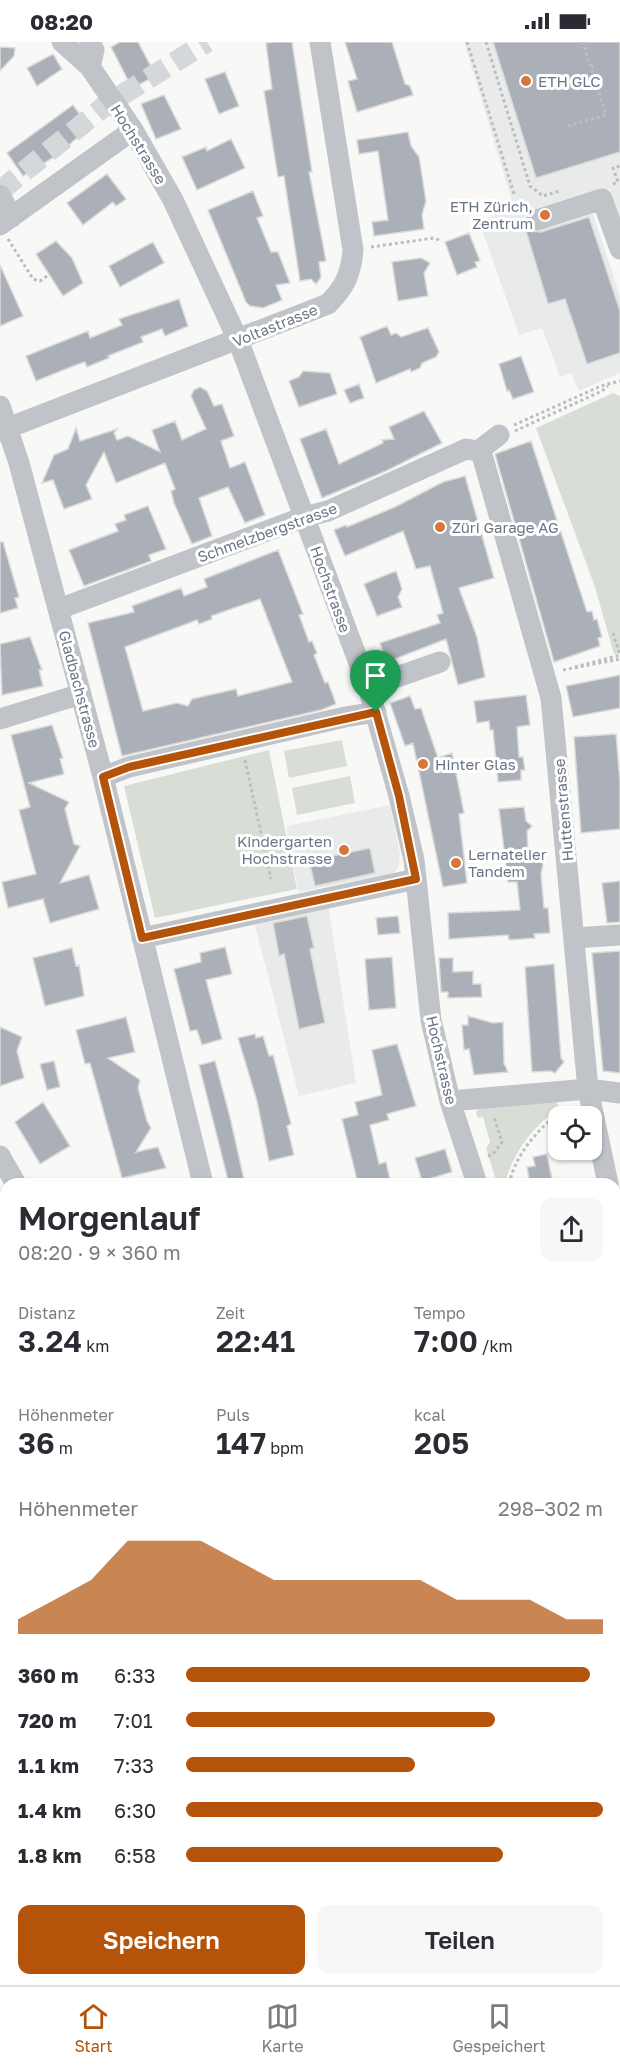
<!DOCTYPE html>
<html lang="de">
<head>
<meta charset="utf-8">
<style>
	:root { --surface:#fff; --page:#f7f7f7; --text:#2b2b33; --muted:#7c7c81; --line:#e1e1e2; --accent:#b45309 }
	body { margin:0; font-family:"Golos Text",sans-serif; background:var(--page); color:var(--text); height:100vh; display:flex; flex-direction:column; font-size:22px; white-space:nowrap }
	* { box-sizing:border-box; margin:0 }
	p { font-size:20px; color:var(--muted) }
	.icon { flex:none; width:33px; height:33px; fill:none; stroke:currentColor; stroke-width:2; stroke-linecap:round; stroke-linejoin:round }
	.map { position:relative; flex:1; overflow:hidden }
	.details { position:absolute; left:0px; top:1136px; width:621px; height:808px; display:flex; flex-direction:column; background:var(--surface); border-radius:18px 18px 0 0; box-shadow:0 2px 4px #0004 }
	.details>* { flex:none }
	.fabs { position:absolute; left:548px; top:1064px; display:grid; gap:12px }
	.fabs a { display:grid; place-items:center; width:54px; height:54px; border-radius:12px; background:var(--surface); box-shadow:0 2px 4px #0004; font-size:30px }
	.pin { position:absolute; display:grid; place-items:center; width:51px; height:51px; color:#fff; margin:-62px -26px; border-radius:50% 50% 50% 0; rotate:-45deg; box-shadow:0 0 6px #0007 }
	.pin .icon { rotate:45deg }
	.round { display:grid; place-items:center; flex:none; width:63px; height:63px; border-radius:12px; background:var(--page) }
	.summary { display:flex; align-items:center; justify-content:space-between; height:102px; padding:0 18px }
	h1 { font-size:33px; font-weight:600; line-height:45px }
	.figures { display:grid; grid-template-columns:repeat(3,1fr); gap:9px; height:102px; padding:6px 18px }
	.figures div { display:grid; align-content:center }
	.figures b { font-size:30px; font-weight:600 }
	.figures small { font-size:16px; font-weight:400 }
	.figures p { font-size:16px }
	.chart { height:168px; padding:12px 18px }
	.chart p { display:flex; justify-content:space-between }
	.chart svg { width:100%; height:108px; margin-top:6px; fill:var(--accent); opacity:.7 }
	.cta { display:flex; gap:12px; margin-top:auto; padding:12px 18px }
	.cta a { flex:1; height:69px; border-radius:12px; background:var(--accent); color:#fff; font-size:24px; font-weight:600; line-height:69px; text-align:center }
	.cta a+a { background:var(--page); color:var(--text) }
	ul { padding:0 18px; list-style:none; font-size:20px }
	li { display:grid; grid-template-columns:96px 72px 1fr; align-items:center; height:45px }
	li i { height:15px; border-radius:8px; background:var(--accent) }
	.status { display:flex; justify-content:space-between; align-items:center; height:42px; padding:0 30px; background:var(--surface); direction:ltr }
	.status svg { height:16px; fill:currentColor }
	.menu { display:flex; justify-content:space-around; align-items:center; height:84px; border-top:2px solid var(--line); background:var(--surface); font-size:16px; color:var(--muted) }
	.menu a { display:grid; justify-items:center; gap:3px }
	.menu .on { color:var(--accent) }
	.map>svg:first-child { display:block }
</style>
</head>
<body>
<div class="status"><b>08:20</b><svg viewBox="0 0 49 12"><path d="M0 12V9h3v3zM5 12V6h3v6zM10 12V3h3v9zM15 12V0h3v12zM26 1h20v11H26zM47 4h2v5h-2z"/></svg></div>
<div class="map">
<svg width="620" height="1943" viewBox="0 0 620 1943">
	<rect width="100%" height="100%" fill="#f8f9f7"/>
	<path fill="#e9eaea" d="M 464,0 L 620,0 L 620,179 L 609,147 L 589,159 L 620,254 L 620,331 L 579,349 L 571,331 L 560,335 L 542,286 L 519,293 L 479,179 L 514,166 Z
		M 390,763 L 400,812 L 399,824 L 393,832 L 299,850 L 288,803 L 287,784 Z
		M 326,849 L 356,1041 L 299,1054 L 250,864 Z"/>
	<path fill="#d8ddd6" d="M 613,351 L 620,354 L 620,611 L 614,612 L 595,545 L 536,386 Z
		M 342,698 L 347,724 L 289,736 L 284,709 Z
		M 269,708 L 297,847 L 155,876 L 124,744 Z
		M 350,734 L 355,761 L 297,773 L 292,746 Z
		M 554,1057 L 560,1066 C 532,1085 514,1109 505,1141 L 497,1141 L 486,1106 L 490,1100 L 483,1075 L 478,1076 L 476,1071 L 479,1063 Z"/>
	<path fill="#abb0b8" stroke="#dadad9" stroke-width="1.5" fill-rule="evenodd" d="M 120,0 L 138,0 L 156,34 L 132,46 L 111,5 Z
		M 275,0 L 292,0 L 312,130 L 309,130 L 326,219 L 319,220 L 321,235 L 316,242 L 311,237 L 300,239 L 284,134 L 278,135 L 264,49 L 272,47 L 266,1 Z
		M 345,0 L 392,0 L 405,42 L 410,44 L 413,53 L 357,70 L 348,39 L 357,37 Z
		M 493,0 L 620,0 L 620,110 L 536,136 Z
		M 0,5 L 15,6 L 14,14 L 0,29 Z
		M 53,12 L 62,27 L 37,44 L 27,26 Z
		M 225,30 L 239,64 L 219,72 L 205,37 Z
		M 164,53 L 181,87 L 156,97 L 141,62 Z
		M 73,63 L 89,85 L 59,112 L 23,134 L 7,111 Z
		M 408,90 L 411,104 L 419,115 L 426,159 L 422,173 L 424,187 L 374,194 L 372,180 L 388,178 L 378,109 L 359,112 L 357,98 Z
		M 231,97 L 245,126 L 197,148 L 182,115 L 206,105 L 207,109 Z
		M 107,132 L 126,157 L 116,164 L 113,160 L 83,183 L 67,161 Z
		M 253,149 L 263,174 L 257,176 L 271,210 L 278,210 L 290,241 L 276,243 L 282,258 L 263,266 L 250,264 L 246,260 L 208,168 Z
		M 589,175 L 620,269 L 620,311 L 587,322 L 565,257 L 548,262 L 526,189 L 541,190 Z
		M 469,191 L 480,219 L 475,220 L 477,225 L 457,233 L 445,200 Z
		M 56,199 L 72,216 L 83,241 L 63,254 L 36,212 Z
		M 153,200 L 164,221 L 120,245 L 109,224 Z
		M 421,216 L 430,221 L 424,231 L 428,254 L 398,259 L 392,220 Z
		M 0,223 L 23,274 L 0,284 Z
		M 179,257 L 188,284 L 165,294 L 162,287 L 141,295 L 143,300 L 108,314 L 109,316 L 87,325 L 85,320 L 76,323 L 36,339 L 26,314 L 88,289 L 90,296 L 122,283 L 119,277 Z
		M 387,284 L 391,293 L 396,291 L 401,295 L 428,286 L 439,310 L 436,315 L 422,321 L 420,326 L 411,330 L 410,327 L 376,341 L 360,295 Z
		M 521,314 L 534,350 L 513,357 L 509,348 L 507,349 L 499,322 Z
		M 303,329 L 330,331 L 337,352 L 299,365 L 289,339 L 299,335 Z
		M 359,342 L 364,356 L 350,361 L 344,348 Z
		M 200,345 L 207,349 L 214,364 L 222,362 L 234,394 L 221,399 L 230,426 L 245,420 L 265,473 L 245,481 L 228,445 L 199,456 L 212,494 L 192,502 L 174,461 L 171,449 L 175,447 L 165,421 L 116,441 L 104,410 L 86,443 L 92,457 L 64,467 L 53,438 L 42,441 L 54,413 L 68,407 L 76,386 L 80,399 L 117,387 L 114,391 L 117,398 L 128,394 L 160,410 L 152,388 L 175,379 L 182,398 L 206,387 L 191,354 L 194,348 Z
		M 424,369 L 442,401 L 386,429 L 322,456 L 300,397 L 326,387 L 339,422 L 383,401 L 382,398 L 394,397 L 389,385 Z
		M 531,399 L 587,570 L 592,569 L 594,578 L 597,577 L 602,595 L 598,596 L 600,604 L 554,620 L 495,412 Z
		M 465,434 L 494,536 L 459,546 L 477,595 L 485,635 L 458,643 L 446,597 L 387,620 L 380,601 L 440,581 L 437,573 L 443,571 L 430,524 L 416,527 L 403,489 L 345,514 L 334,488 L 346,483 L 347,485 L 395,465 L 443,440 Z
		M 148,464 L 166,507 L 149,513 L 151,519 L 84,544 L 69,508 L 118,489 L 115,482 L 126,478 L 124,473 Z
		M 0,500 L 3,500 L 19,555 L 15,556 L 18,566 L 0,571 Z
		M 278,508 L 303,572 L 299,573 L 309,600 L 312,599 L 317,611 L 314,613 L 325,641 L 328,640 L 336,662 L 321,668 L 122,714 L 88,581 L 134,570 L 132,564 L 181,546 L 184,554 L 207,545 L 204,537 ZM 260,557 L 292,640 L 238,654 L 236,647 L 192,657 L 188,664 L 177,661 L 143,669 L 125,605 L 197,578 L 199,582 L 212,577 L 211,574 Z
		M 396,529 L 402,547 L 398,555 L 402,565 L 377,574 L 364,542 Z
		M 30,595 L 42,628 L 39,628 L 43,644 L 2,653 L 0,602 Z
		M 620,633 L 620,666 L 573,675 L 566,644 Z
		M 526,653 L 530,683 L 517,685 L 519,715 L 523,715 L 525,728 L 521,728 L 521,738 L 498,740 L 493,688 L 490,688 L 489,679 L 477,681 L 474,659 Z
		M 410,654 L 415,667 L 421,666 L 438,716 L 452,711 L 464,771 L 459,772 L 467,841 L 443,845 L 413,701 L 405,704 L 390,661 Z
		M 52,683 L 63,716 L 60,717 L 64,732 L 29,741 L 69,760 L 65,767 L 74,802 L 80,804 L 60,841 L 89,833 L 99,867 L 50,881 L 43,857 L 8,866 L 2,840 L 36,832 L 19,768 L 30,765 L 11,693 Z
		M 616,692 L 620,739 L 620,787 L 581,791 L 574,695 Z
		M 524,765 L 526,779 L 532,784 L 527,789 L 528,810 L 539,810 L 543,823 L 541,832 L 544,866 L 548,866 L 550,891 L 534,892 L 535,896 L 509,898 L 508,893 L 449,897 L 448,871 L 520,868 L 517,840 L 508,840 L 499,767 Z
		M 370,806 L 375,831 L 315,844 L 309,819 Z
		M 620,839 L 620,880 L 607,881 L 602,841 Z
		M 307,874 L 314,906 L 310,907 L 325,981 L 299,987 L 284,912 L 279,914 L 273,881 Z
		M 398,874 L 400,891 L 378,893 L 376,876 Z
		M 225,905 L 232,932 L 206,938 L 222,997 L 202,1003 L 197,988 L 190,989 L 174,927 L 201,920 L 200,911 Z
		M 72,906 L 76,924 L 79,923 L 84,954 L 45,964 L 33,916 Z
		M 620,909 L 620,1031 L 603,1029 L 592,911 Z
		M 392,915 L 396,966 L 369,968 L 365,917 Z
		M 439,916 L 453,916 L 453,930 L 473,929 L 473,942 L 481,942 L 482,955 L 448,956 L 448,950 L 441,950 Z
		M 554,922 L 561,1016 L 564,1020 L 555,1031 L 550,1029 L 532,1030 L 525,925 Z
		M 468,974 L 493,981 L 503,980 L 504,1021 L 508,1030 L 474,1033 L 469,1007 L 464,1008 L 462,983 L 468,983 Z
		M 126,975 L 135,1010 L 108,1016 L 140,1038 L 138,1046 L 147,1079 L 151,1086 L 136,1110 L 158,1105 L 166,1126 L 122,1136 L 90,1021 L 85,1022 L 76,988 Z
		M 0,985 L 22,995 L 17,1009 L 24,1036 L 0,1044 Z
		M 255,992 L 256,996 L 263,994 L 269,1014 L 273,1013 L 291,1082 L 287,1084 L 294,1113 L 269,1119 L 257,1059 L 238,996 Z
		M 397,1002 L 416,1064 L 387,1072 L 389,1078 L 370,1083 L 379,1122 L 386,1120 L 391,1142 L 358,1142 L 342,1077 L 358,1073 L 355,1060 L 382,1053 L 372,1008 Z
		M 54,1019 L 60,1045 L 47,1048 L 40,1022 Z
		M 215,1019 L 230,1075 L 245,1142 L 229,1142 L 199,1023 Z
		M 43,1060 L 70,1104 L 40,1122 L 15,1080 Z
		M 445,1107 L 452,1130 L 422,1139 L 415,1116 Z
		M 547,1112 L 553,1142 L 530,1142 L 527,1125 L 535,1124 L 533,1115 Z"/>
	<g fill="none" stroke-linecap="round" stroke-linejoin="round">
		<path stroke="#d4d8da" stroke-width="21" stroke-dasharray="21 10" stroke-linecap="butt" d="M 0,149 L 106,63 L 207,0"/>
		<path stroke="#bbbdc0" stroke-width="3" stroke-dasharray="3 3" stroke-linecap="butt" d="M 467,0 L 514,152
			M 486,0 L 530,144 L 543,154 L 559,149
			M 591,25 L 598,22
			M 568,84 L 606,73 L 583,0
			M 613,142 L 618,140 L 613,126 L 620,124
			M 8,197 L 33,237 L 40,239 L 47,234
			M 371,205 L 434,196 L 442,199
			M 514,383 L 601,344 L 620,339
			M 515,389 L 602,349 L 608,344
			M 613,591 L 620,612
			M 575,625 L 620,613
			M 563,628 L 620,617
			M 245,718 L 271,837
			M 488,1114 L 493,1112 L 502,1100 L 494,1075
			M 509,1142 C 517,1109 538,1088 562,1068
			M 6,1652 L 6,1653
			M 0,1741 L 6,1740"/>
		<path stroke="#c0c3c8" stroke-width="21" d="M 62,0 L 90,25 L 133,88 L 173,158 L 238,298 L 368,645 L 399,754 L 414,818 L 431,978 L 450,1059 L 477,1142
			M 90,25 L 94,8 L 90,0
			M 0,153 L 12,175
			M 537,178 L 602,157 L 620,207
			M 0,183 L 133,88
			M 0,364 L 19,421 L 103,735 L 203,1142
			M 0,389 L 328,262 C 345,245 351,232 353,208 L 320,0
			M 478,409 L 499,393
			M 59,567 L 304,475 L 328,469 L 466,407 L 478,409 L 482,413 L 551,656 L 588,1047 L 608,1142
			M 368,645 L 440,620
			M 0,677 L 81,652
			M 103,735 L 129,725 L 345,675 L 376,670
			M 142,896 L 416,837
			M 574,896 L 620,893
			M 450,1059 L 588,1047 L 620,1051
			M 0,1114 L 16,1142
			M 615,1174 L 620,1198
			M 0,1325 L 6,1323
			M 0,1500 L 6,1499
			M 615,1544 L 620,1544
			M 615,1782 L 620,1785
			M 0,1858 L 6,1859
			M 0,1935 L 14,1943
			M 278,1938 L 280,1943
			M 539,1938 L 539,1943
			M 186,1943 L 188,1938"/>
	</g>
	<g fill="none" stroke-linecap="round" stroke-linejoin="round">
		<defs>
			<path id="route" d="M 376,670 L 399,754 L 416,837 L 142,896 L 103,735 L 129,725 Z"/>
		</defs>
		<use href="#route" stroke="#fff" stroke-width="12"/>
		<use href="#route" stroke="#b45309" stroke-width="8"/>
	</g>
	<g fill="#d6763a" stroke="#fff" stroke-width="2">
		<circle cx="526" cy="39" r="6"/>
		<circle cx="545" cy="173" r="6"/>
		<circle cx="440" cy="485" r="6"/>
		<circle cx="423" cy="722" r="6"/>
		<circle cx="344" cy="808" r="6"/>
		<circle cx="456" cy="821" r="6"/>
	</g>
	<g text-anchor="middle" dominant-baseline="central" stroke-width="6" stroke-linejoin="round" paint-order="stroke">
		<g font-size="15" fill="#6a7585" stroke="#fff" text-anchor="start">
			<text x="538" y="39">ETH GLC</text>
			<text x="533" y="164" text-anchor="end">ETH Zürich,<tspan x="533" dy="17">Zentrum</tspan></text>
			<text x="452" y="485">Züri Garage AG</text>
			<text x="435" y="722">Hinter Glas</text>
			<text x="332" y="799" text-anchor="end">Kindergarten<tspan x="332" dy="17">Hochstrasse</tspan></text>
			<text x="468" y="812">Lernatelier<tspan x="468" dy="17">Tandem</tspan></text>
		</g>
		<g font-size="15" fill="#6a7585" stroke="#fff">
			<text transform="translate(139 102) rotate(58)">Hochstrasse</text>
			<text transform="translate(275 283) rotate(-22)">Voltastrasse</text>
			<text transform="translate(267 490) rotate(-20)">Schmelzbergstrasse</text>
			<text transform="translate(331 547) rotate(70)">Hochstrasse</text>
			<text transform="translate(80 647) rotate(75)">Gladbachstrasse</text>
			<text transform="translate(563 768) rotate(-95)">Huttenstrasse</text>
			<text transform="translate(442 1018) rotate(77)">Hochstrasse</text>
		</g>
	</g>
</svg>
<div class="fabs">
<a><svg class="icon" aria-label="locate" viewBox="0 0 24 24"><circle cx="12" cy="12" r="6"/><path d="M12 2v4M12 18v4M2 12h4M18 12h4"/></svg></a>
</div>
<div class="pin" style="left:376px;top:670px;background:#1e9e55"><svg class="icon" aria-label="arrive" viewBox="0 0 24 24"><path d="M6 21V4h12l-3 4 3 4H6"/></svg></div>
<section class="details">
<div class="summary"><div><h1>Morgenlauf</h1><p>08:20 · 9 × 360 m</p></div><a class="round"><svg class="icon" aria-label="share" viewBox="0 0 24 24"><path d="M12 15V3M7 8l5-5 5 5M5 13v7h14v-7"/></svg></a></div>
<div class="figures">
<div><p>Distanz</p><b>3.24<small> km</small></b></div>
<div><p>Zeit</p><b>22:41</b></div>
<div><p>Tempo</p><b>7:00<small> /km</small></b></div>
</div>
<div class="figures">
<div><p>Höhenmeter</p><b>36<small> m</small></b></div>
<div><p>Puls</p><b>147<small> bpm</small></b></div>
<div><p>kcal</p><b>205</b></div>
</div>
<div class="chart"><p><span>Höhenmeter</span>298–302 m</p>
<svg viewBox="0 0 160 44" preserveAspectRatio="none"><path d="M0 44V38L10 30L20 22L30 6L40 6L50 6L60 14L70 22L80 22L90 22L100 22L110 22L120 30L130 30L140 30L150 38L160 38V44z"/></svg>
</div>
<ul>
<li><b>360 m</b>6:33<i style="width:97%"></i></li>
<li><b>720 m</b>7:01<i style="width:74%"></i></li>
<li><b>1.1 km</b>7:33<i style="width:55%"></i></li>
<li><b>1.4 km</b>6:30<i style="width:100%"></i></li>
<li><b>1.8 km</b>6:58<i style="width:76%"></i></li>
</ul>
<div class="cta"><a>Speichern</a><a>Teilen</a></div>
</section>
</div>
<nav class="menu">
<a class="on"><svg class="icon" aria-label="home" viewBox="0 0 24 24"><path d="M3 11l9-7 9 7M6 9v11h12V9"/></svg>Start</a>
<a><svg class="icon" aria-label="map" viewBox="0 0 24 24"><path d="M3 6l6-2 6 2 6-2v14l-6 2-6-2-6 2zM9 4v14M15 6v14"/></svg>Karte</a>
<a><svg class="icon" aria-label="saved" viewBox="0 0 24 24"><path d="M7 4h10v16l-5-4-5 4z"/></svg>Gespeichert</a>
</nav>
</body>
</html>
